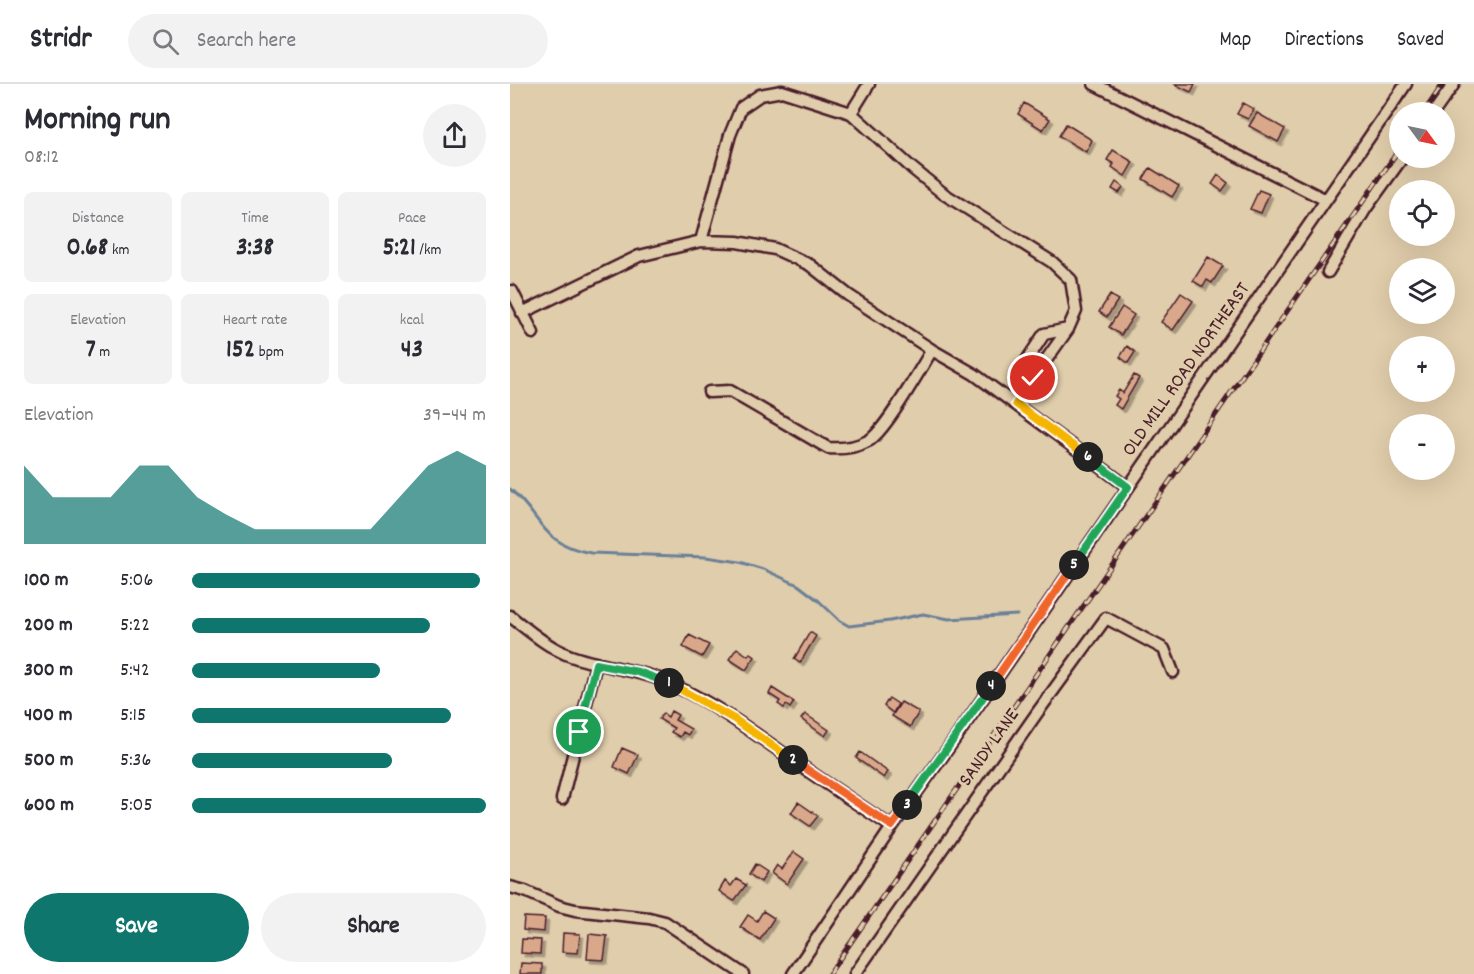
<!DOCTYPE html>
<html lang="en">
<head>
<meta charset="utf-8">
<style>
	:root { --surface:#fff; --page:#f2f2f3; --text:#2b2b33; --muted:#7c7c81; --line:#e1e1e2; --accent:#0f766e }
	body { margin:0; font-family:Dekko,sans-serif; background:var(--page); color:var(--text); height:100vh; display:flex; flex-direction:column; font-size:22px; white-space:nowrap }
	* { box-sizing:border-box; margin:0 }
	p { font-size:20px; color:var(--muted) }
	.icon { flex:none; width:33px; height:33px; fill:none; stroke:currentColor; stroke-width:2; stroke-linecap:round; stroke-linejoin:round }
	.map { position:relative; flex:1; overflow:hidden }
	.panel { display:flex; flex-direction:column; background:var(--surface); width:510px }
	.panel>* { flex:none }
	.needle { width:39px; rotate:123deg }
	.buttons { position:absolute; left:879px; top:18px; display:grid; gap:12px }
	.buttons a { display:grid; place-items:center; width:66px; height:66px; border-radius:50%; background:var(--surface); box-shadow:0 6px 24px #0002; font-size:30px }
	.pin { position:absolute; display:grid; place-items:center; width:51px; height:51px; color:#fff; margin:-26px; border:3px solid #fff; border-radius:50%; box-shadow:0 2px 6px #0007 }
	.km { position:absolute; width:30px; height:30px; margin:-15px; border-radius:50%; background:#222; color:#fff; font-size:16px; line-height:30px; text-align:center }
	.round { display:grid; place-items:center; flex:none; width:63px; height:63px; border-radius:32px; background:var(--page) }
	.summary { display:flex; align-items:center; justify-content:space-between; height:102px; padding:0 24px }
	h1 { font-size:33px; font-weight:700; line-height:45px }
	.metrics { display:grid; grid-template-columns:repeat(3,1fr); gap:9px; height:102px; padding:6px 24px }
	.metrics div { display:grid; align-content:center; border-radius:9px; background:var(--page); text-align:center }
	.metrics b { font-size:26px; font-weight:700 }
	.metrics small { font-size:16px; font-weight:400 }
	.metrics p { font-size:16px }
	.chart { height:168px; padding:12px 24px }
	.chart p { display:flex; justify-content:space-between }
	.chart svg { width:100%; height:108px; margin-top:6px; fill:var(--accent); opacity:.7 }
	.cta { display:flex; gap:12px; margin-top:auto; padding:12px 24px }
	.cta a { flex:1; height:69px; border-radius:36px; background:var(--accent); color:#fff; font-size:24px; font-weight:700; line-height:69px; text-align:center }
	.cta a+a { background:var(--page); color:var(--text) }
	ul { padding:0 24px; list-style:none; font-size:20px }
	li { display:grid; grid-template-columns:96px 72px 1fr; align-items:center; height:45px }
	li i { height:15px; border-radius:8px; background:var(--accent) }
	header { display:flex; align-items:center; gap:36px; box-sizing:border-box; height:84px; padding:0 30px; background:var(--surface); border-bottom:2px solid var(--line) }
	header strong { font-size:28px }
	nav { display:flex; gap:33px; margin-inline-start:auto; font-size:21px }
	.search { width:420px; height:54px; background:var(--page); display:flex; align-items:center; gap:15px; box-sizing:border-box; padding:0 21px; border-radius:33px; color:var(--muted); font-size:22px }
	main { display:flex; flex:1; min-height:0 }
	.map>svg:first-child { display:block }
</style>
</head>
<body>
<header>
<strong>Stridr</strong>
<div class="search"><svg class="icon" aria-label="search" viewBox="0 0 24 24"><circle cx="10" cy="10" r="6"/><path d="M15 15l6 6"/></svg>Search here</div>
<nav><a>Map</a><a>Directions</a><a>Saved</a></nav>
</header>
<main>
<section class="panel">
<div class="summary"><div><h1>Morning run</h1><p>08:12</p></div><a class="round"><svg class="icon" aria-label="share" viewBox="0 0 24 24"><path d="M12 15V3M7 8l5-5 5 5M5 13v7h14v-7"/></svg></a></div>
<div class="metrics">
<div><p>Distance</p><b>0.68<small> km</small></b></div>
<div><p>Time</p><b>3:38</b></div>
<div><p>Pace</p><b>5:21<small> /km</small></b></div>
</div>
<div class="metrics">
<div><p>Elevation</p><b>7<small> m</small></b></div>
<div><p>Heart rate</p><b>152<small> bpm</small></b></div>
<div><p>kcal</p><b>43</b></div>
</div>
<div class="chart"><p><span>Elevation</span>39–44 m</p>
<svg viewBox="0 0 160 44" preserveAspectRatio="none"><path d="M0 44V12L10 25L20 25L30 25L40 12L50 12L60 25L70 32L80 38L90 38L100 38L110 38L120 38L130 25L140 12L150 6L160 12V44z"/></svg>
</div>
<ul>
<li><b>100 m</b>5:06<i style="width:98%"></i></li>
<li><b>200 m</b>5:22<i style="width:81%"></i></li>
<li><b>300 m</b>5:42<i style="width:64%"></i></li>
<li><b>400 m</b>5:15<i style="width:88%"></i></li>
<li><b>500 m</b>5:36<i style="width:68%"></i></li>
<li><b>600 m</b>5:05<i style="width:100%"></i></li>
</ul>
<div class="cta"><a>Save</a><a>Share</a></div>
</section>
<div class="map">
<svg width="964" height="890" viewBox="0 0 964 890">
	<defs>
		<filter id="shadow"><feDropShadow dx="3.5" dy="3.5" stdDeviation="0" flood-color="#0004"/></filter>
	</defs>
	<rect width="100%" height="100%" fill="#e0cdab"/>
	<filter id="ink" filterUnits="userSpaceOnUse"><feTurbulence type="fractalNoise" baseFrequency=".0167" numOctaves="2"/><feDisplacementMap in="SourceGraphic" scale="12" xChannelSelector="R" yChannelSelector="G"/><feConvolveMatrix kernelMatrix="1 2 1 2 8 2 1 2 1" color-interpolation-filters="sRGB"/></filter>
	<g filter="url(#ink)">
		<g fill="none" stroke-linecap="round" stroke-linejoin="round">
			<path stroke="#6b8098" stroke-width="3" d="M 0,405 C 33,433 30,460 81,469 L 196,473 L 230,478 L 253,485 L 288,501 L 309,517 L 330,537 L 339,542 L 380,537 L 413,530 L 439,535 L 507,531"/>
		</g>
		<path fill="#d9a88b" stroke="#4a1f2b" stroke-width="1.5" filter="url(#shadow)" d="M 664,0 L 685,0 L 681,8 Z
			M 514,19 L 540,35 L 533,46 L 508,30 Z
			M 733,19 L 744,25 L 738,35 L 727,30 Z
			M 747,29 L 775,45 L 768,58 L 739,42 Z
			M 556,40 L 582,56 L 576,68 L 549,52 Z
			M 603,66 L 623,78 L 615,92 L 602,83 L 604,80 L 597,76 Z
			M 640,84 L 669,102 L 662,113 L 633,95 Z
			M 708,91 L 718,99 L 712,107 L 702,100 Z
			M 606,98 L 613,103 L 609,109 L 602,105 Z
			M 749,106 L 759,110 L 751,129 L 740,125 Z
			M 698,173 L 713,182 L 702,199 L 697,196 L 693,203 L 683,197 Z
			M 671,209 L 683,217 L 663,246 L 651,238 Z
			M 600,211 L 608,216 L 597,233 L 589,228 Z
			M 612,223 L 624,231 L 611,251 L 599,243 Z
			M 617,262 L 625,268 L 618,279 L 610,273 Z
			M 624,291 L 629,294 L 611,325 L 605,321 L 609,315 L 605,312 L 609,306 L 613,309 Z
			M 300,548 L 306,552 L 290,579 L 284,575 Z
			M 179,551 L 199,561 L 192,573 L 173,563 Z
			M 227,564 L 238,572 L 240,569 L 245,573 L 236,586 L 219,575 Z
			M 262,604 L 284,618 L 280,624 L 276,621 L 274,624 L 268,620 L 270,617 L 259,610 Z
			M 379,614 L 388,620 L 383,629 L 374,622 Z
			M 391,618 L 409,628 L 400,643 L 382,632 Z
			M 161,627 L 168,631 L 165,636 L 181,645 L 178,651 L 173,648 L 170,653 L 161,648 L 164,644 L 149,635 L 153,629 L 158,633 Z
			M 295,630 L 319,646 L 315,652 L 291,635 Z
			M 112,664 L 128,671 L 119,690 L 104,683 Z
			M 350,668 L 378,688 L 374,694 L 346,674 Z
			M 288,718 L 308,732 L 300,742 L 281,729 Z
			M 284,768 L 294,775 L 277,800 L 262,789 L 267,781 L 272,785 Z
			M 245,780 L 257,788 L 251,798 L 239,790 Z
			M 226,795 L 236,801 L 224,817 L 209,807 L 215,797 L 221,802 Z
			M 253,827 L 264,834 L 250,856 L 230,843 L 238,831 L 247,837 Z
			M 14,833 L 35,834 L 34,848 L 13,846 Z
			M 53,849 L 70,850 L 68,869 L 52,868 Z
			M 79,850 L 97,852 L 94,876 L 77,875 Z
			M 12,855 L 31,856 L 30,870 L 11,869 Z
			M 11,879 L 32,880 L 32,890 L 10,890 Z"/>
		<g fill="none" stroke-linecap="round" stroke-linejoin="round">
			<defs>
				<path id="minor" d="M 584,0 L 816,116
					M 924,28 L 944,0
					M 341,29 L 359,0
					M 191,157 L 220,51 L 231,24 L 250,11 L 272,7 L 341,29 L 403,85 L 434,110 L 542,178 L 561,196 L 566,227 L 558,245 L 505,320
					M 818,188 L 856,124 L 892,74
					M 2,207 L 23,249
					M 12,229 L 129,172 L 191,157 L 227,158 L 265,165 L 300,181 L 338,211 L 422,266 L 464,290 L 618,403
					M 523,295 L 517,276 L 534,250 L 558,245
					M 199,308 L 220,307 L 318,364 C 332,365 345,364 358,357 C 375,348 410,285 422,266
					M 0,532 C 19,547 39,564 61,572 C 94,584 131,585 163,601 C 207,621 247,651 287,679 C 318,701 350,721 382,743
					M 52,715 L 86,580
					M 0,803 L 15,807 L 49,822 L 65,826 L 139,834 L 155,838 L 233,890
					M 283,890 L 382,743 L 447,652 L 896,0
					M 345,890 L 527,629 L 596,534 L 654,565 L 663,588"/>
			</defs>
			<use href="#minor" stroke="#4a1f2b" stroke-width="15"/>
			<use href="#minor" stroke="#e0cdab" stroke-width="10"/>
			<defs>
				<path id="rail" d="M 914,28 L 933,0
					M 319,890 L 890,64"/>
			</defs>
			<use href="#rail" stroke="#4a1f2b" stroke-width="5"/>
			<use href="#rail" stroke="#e0cdab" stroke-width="3" stroke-dasharray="9" stroke-linecap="butt"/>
		</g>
	</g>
	<g fill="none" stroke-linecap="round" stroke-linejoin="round" filter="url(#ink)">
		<defs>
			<path id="split-1" d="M 69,648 L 86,580 L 128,588 L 159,599"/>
			<path id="split-2" d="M 159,599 L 224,635 L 283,676"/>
			<path id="split-3" d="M 283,676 L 382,742 L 397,721"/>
			<path id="split-4" d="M 397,721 L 481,602"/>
			<path id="split-5" d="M 481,602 L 564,481"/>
			<path id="split-6" d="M 564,481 L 618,403 L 578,373"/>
			<path id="split-7" d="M 523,294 L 506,320 L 578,373"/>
		</defs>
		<use href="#split-1" stroke="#fff" stroke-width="12"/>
		<use href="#split-2" stroke="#fff" stroke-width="12"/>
		<use href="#split-3" stroke="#fff" stroke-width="12"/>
		<use href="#split-4" stroke="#fff" stroke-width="12"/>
		<use href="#split-5" stroke="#fff" stroke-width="12"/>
		<use href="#split-6" stroke="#fff" stroke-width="12"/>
		<use href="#split-7" stroke="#fff" stroke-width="12"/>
		<use href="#split-1" stroke="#22a559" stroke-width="8"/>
		<use href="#split-2" stroke="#f5b400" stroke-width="8"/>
		<use href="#split-3" stroke="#f0652b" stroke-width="8"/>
		<use href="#split-4" stroke="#22a559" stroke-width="8"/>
		<use href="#split-5" stroke="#f0652b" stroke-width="8"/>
		<use href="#split-6" stroke="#22a559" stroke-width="8"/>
		<use href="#split-7" stroke="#f5b400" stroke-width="8"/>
	</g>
	<g text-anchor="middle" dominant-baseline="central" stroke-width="6" stroke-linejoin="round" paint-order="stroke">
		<g font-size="20" fill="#4a1f2b" stroke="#e0cdab">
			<text transform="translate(677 286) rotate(-55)">OLD MILL ROAD NORTHEAST</text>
			<text transform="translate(480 664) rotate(-55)">SANDY LANE</text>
		</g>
	</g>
</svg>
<div class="buttons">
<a><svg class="needle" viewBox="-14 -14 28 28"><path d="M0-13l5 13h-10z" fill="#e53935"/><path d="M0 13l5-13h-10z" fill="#7c7c81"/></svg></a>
<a><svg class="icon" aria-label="locate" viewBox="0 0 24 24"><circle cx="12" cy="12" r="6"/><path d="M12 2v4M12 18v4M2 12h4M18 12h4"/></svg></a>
<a><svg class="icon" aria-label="layers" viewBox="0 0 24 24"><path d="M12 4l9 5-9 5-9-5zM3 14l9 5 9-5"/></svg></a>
<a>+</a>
<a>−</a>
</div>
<div class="pin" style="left:69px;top:648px;background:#1e9e55"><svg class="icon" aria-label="arrive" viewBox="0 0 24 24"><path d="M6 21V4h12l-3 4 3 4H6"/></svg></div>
<div class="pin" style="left:523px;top:294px;background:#d93025"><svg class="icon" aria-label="check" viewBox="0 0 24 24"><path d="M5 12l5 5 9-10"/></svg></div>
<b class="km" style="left:159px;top:599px">1</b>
<b class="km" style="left:283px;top:676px">2</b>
<b class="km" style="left:397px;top:721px">3</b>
<b class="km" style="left:481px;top:602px">4</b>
<b class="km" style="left:564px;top:481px">5</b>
<b class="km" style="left:578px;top:373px">6</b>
</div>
</main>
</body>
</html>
